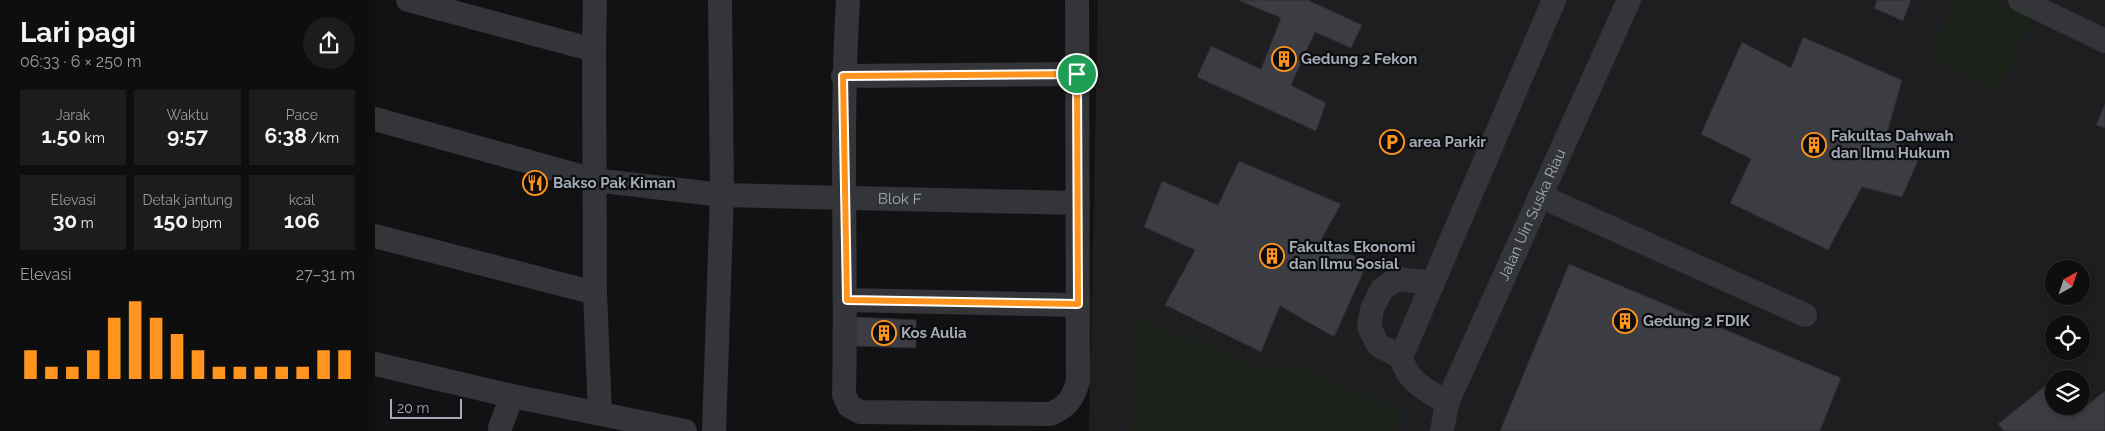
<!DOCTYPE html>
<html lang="id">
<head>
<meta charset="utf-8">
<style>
	:root { --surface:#0e0e0f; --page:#1c1c1d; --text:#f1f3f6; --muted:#9b9c9e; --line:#2e2e2f; --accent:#ff951f }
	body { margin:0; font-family:Raleway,sans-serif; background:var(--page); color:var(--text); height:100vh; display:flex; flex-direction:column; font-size:19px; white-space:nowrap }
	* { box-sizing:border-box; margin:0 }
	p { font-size:16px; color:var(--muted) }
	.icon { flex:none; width:28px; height:28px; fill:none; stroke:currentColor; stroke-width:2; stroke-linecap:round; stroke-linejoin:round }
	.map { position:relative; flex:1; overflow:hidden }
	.sheet { display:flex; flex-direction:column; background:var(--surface); width:375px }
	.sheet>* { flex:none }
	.needle { width:32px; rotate:40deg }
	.tools { position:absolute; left:1670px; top:260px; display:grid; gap:10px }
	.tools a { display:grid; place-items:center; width:45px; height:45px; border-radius:50%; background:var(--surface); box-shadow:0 2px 8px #0003,0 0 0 1px var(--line); font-size:25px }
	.scale { position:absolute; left:15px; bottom:12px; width:72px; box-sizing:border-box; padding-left:5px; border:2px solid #a2abb6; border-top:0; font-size:14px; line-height:18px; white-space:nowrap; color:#a2abb6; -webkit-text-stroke:4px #0d0d0f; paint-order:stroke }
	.pin { position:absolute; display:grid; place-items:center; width:42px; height:42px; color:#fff; margin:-21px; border:2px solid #fff; border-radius:50%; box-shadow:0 1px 5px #0007 }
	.round { display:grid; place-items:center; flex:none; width:52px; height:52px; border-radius:26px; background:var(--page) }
	.summary { display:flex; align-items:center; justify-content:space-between; height:85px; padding:0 20px }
	h1 { font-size:28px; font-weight:700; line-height:38px }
	.stats { display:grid; grid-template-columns:repeat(3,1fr); gap:8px; height:85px; padding:5px 20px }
	.stats div { display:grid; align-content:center; border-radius:0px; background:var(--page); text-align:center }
	.stats b { font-size:21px; font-weight:700 }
	.stats small { font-size:14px; font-weight:400 }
	.stats p { font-size:14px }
	.chart { height:140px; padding:10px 20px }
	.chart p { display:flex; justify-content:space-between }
	.chart svg { width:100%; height:90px; margin-top:5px; stroke:var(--accent); stroke-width:6 }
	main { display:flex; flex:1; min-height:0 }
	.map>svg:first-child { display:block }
</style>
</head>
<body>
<main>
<section class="sheet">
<div class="summary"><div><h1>Lari pagi</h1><p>06:33 · 6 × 250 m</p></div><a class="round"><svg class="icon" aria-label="share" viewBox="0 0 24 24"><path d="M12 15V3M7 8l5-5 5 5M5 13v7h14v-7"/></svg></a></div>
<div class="stats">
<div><p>Jarak</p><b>1.50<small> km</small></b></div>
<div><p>Waktu</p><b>9:57</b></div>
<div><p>Pace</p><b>6:38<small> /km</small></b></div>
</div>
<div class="stats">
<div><p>Elevasi</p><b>30<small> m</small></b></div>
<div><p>Detak jantung</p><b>150<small> bpm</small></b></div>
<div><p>kcal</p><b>106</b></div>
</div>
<div class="chart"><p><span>Elevasi</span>27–31 m</p>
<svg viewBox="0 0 160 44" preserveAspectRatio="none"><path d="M5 44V30M15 44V38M25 44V38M35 44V30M45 44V14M55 44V6M65 44V14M75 44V22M85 44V30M95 44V38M105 44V38M115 44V38M125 44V38M135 44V38M145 44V30M155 44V30"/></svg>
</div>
</section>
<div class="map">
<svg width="1730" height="431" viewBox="0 0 1730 431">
	<rect width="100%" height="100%" fill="#121214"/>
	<path fill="#1e1e21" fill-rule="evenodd" d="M 723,0 L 1730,0 L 1730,431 L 714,431 ZM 1679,269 L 1706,269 L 1706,296 L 1679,296 ZM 1679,324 L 1706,324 L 1706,351 L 1679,351 ZM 1679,379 L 1706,379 L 1706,406 L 1679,406 Z"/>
	<path fill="#1a221a" d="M 1580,0 L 1619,0 L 1657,18 L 1624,90 L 1554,57 Z
		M 762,318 L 889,369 L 926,367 L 1027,412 L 1022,431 L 755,431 Z"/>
	<path fill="#3c3d42" stroke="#2c2c30" d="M 863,0 L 933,0 L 987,25 L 976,48 L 940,32 L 916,85 L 951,103 L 941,131 L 822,77 L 836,46 L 886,69 L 906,18 Z
		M 1502,0 L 1536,0 L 1528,21 L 1499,8 Z
		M 1428,37 L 1527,80 L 1511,137 L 1546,154 L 1527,197 L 1487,187 L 1453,250 L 1355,203 L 1376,159 L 1326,134 L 1367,42 L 1416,68 Z
		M 1730,104 L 1730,128 L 1721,125 Z
		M 864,161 L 966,204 L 945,242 L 993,262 L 959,337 L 905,306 L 886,352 L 790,305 L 820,250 L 769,227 L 787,181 L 843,205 Z
		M 1194,264 L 1466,378 L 1445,431 L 1125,431 Z
		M 478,317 L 541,320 L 541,348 L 478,346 Z
		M 1670,386 L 1679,396 L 1679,406 L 1688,406 L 1697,417 L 1730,391 L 1730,431 L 1629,431 L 1623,424 Z"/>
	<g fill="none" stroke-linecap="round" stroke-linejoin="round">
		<g stroke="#333539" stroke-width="24">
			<path d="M 33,0 L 219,50 L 220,0"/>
			<path d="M 473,0 C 465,131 472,263 469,395 L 474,406 L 485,412 L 675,414 C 692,407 698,399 703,381 L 702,0"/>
			<path d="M 1645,0 L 1730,41"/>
			<path d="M 219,50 L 220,293 L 225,413"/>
			<path d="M 468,76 L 702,74"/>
			<path id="s1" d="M 0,119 L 219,180 L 347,195 L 703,203"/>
			<path d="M 1165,196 L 1430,315"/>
			<path d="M 0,236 L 220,293"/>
			<path d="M 471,300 L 703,305"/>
			<path d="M 1026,357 L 1003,345 L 994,327 L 997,309 L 1007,289 L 1022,279 L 1058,283"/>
			<path d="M 0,364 L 137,396 L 310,431"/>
			<path d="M 1072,403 C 1051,389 1033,383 1026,357 L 1179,0"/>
			<path d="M 125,428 L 137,396"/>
			<path d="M 339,431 L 347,195 L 345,0"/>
			<path id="s2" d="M 1067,431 L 1072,403 L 1254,0"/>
		</g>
	</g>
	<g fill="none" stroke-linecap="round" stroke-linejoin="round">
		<defs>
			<path id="route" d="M 702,74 L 703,304 L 472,300 L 468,76 Z"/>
		</defs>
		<use href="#route" stroke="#fff" stroke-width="10"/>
		<use href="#route" stroke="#ff951f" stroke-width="6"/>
	</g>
	<defs>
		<symbol id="building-ring" viewBox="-11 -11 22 22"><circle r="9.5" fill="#0d0d0f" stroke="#ff951f" stroke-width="1.5"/><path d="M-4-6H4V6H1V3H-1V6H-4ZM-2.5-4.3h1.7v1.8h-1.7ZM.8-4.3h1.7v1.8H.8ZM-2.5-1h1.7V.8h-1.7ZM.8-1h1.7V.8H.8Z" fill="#ff951f"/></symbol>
		<symbol id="parking-ring" viewBox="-11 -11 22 22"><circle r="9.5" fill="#0d0d0f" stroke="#ff951f" stroke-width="1.5"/><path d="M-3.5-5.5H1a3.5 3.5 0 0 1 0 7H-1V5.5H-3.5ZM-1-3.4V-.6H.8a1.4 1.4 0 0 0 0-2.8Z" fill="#ff951f"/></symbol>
		<symbol id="restaurant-ring" viewBox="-11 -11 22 22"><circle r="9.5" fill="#0d0d0f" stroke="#ff951f" stroke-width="1.5"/><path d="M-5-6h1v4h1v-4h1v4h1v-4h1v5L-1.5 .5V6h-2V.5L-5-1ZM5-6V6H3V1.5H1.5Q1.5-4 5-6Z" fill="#ff951f"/></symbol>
	</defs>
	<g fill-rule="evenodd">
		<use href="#building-ring" x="895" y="45" width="28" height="28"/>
		<use href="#parking-ring" x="1003" y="128" width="28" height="28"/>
		<use href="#building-ring" x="1425" y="131" width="28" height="28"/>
		<use href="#restaurant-ring" x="146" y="169" width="28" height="28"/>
		<use href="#building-ring" x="883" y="242" width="28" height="28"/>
		<use href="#building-ring" x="1236" y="307" width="28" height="28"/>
		<use href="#building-ring" x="495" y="319" width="28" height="28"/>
	</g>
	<g text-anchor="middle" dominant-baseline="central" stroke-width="4.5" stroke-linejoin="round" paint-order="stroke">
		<g font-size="15" font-weight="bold" fill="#a2abb6" stroke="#0d0d0f" text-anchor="start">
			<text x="926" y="59">Gedung 2 Fekon</text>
			<text x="1456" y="136">Fakultas Dahwah<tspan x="1456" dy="17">dan Ilmu Hukum</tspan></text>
			<text x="1034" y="142">area Parkir</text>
			<text x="178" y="183">Bakso Pak Kiman</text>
			<text x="914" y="247">Fakultas Ekonomi<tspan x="914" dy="17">dan Ilmu Sosial</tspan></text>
			<text x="1268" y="321">Gedung 2 FDIK</text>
			<text x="526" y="333">Kos Aulia</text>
		</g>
		<g font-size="15" fill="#a2abb6" stroke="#0d0d0f">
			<text stroke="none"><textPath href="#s1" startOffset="534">Blok F</textPath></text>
			<text stroke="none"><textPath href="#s2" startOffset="235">Jalan Uin Suska Riau</textPath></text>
		</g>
	</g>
</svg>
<div class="tools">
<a><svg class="needle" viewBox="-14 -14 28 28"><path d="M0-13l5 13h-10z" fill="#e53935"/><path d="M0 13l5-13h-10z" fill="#9b9c9e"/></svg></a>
<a><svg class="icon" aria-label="locate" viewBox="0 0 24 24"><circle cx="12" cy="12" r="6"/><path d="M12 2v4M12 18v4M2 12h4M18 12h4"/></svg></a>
<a><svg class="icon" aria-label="layers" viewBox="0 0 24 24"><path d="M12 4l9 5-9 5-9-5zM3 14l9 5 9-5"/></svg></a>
</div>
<div class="scale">20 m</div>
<div class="pin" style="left:702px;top:74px;background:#1e9e55"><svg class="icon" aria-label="arrive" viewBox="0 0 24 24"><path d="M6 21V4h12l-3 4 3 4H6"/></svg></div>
</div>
</main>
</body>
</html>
